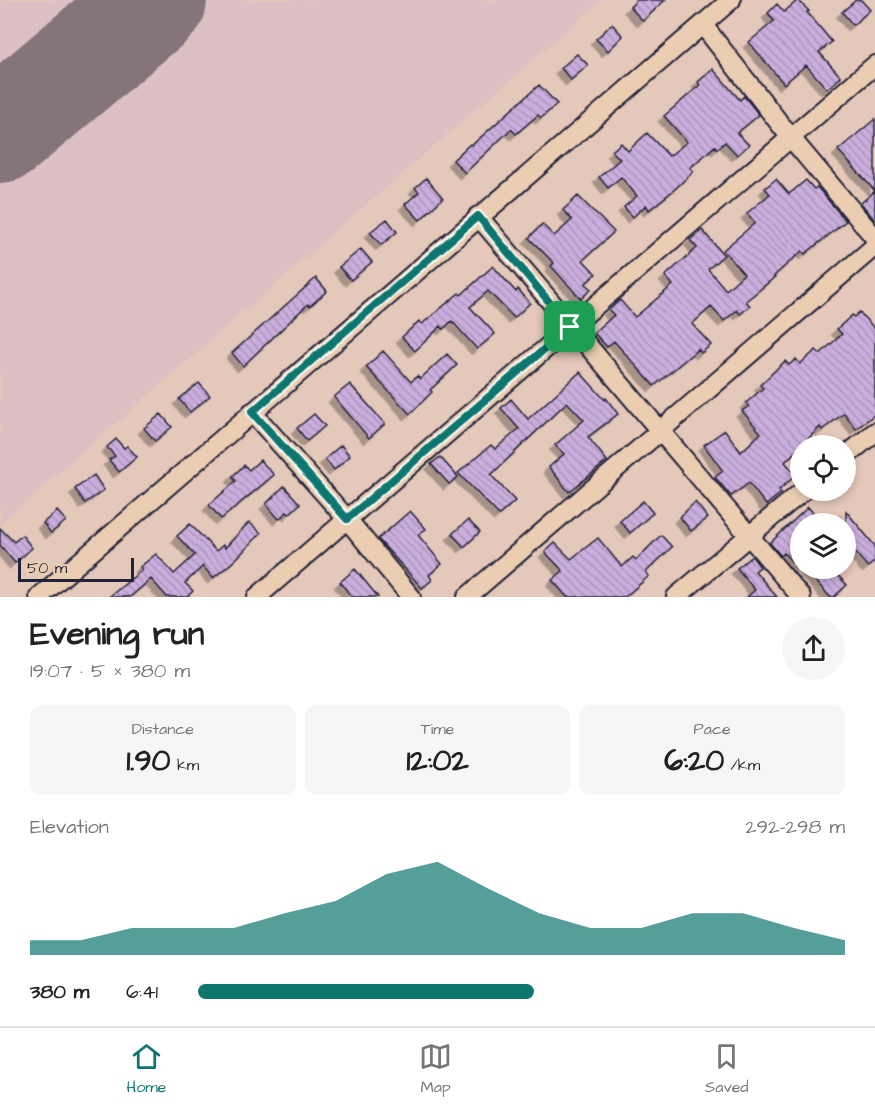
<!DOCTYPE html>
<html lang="en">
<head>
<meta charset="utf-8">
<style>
	:root { --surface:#fff; --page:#f6f6f6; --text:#222; --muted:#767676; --line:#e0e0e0; --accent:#0f766e }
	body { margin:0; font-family:"Architects Daughter",sans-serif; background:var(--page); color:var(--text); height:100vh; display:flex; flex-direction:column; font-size:22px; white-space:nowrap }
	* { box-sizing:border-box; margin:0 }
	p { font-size:20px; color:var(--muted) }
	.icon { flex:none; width:33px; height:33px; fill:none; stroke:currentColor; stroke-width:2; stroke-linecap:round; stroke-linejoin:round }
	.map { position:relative; height:597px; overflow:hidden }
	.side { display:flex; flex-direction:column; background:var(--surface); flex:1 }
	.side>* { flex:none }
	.controls { position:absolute; left:790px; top:435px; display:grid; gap:12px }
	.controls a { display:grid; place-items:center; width:66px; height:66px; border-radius:50%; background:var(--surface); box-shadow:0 3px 9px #0003; font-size:30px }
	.scale { position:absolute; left:18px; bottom:15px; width:116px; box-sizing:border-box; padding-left:6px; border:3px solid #22223b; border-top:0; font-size:16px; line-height:21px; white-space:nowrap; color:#22223b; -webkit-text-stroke:4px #ebceb2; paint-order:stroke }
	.pin { position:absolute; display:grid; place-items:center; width:51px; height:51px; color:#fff; margin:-26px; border-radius:12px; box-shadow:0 3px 9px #0006 }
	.round { display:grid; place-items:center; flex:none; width:63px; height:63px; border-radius:32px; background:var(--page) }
	.head { display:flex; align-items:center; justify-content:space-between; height:102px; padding:0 30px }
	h1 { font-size:33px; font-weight:700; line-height:45px }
	.figures { display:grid; grid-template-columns:repeat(3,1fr); gap:9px; height:102px; padding:6px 30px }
	.figures div { display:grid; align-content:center; border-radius:12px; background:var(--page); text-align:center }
	.figures b { font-size:30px; font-weight:700 }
	.figures small { font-size:16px; font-weight:400 }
	.figures p { font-size:16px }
	.chart { height:168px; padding:12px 30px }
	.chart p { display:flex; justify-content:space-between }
	.chart svg { width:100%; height:108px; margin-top:6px; fill:var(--accent); opacity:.7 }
	ul { padding:0 30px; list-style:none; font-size:20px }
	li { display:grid; grid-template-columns:96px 72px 1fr; align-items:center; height:45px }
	li i { height:15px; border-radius:8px; background:var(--accent) }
	.tabs { display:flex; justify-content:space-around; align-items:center; height:84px; border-top:2px solid var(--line); background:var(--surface); font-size:16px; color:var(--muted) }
	.tabs a { display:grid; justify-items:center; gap:3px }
	.tabs .selected { color:var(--accent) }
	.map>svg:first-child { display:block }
</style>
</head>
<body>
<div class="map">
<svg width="875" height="597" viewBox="0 0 875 597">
	<defs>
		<pattern id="building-back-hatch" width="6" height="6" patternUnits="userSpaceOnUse" patternTransform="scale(1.5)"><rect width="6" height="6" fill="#caaedc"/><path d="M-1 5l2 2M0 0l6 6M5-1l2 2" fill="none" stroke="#ad95be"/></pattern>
		<filter id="shadow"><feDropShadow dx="-5.5" dy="5.5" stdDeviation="0" flood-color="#0004"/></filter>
	</defs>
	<rect width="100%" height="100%" fill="#e4c8ba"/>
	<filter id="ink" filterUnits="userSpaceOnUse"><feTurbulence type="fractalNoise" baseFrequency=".0167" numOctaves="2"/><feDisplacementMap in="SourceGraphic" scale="12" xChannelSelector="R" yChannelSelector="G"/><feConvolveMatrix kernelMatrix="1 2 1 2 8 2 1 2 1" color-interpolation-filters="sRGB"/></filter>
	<g filter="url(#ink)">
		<path fill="#dcc0c4" d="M 0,0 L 601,0 L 0,524 Z"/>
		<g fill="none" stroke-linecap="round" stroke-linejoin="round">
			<path stroke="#83757a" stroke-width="104" d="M 0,131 L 155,0"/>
		</g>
		<path fill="url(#building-back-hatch)" stroke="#22223b" stroke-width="1.5" filter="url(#shadow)" d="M 637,0 L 665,0 L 643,21 L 630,7 Z
			M 798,0 L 809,11 L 807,12 L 832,42 L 819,52 L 841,77 L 827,89 L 806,65 L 784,84 L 749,42 L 774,21 L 768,13 L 777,4 L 784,12 Z
			M 856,0 L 861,0 L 870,10 L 853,25 L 842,12 Z
			M 612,24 L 623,36 L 608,51 L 596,39 Z
			M 577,54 L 588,65 L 571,80 L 561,68 Z
			M 713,69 L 740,100 L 744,96 L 759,115 L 737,133 L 749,145 L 737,155 L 725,142 L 717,149 L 715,146 L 690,168 L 694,171 L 675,189 L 649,210 L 646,205 L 633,217 L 624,207 L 637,196 L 621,177 L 608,188 L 599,177 L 620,159 L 612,151 L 621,143 L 628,151 L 647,133 L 669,156 L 687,142 L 664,116 L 700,85 L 698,82 Z
			M 539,85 L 557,104 L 541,118 L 538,115 L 516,134 L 511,129 L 465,173 L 453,160 L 470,144 L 472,145 Z
			M 875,119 L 875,191 L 838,150 Z
			M 426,178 L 443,198 L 420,220 L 405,204 L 419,192 L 415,188 Z
			M 776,179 L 789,194 L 806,180 L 814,189 L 817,187 L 846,221 L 805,254 L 802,251 L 774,276 L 775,277 L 746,301 L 750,306 L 740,314 L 737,310 L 724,321 L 711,307 L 692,324 L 711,345 L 701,353 L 698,349 L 654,386 L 614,341 L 607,347 L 594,333 L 614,315 L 609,310 L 620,300 L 635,317 L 673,285 L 665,276 L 697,248 L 690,240 L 702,230 L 724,255 L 708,269 L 726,290 L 744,274 L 723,250 L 755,223 L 747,213 L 770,194 L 765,188 Z
			M 875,191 L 875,221 L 861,203 Z
			M 578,196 L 614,232 L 583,260 L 596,274 L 585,284 L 591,289 L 581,299 L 551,266 L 554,263 L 529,238 L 542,224 L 554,236 L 572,220 L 563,210 Z
			M 387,219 L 397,232 L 381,245 L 370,232 Z
			M 361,249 L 372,262 L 351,280 L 339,267 Z
			M 493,266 L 516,292 L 518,289 L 530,303 L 514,318 L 488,291 L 470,307 L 495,334 L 477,349 L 452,321 L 443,329 L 441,326 L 415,351 L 402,337 L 419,321 L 422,324 L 459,293 L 461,295 Z
			M 316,278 L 327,291 L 310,306 L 308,304 L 243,366 L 232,353 Z
			M 859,312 L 875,329 L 875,414 L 856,429 L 844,413 L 822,430 L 820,427 L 785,462 L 796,475 L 779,490 L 781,493 L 766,505 L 749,483 L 731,496 L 715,477 L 723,471 L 704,445 L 725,430 L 741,452 L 761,433 L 742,411 L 749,406 L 746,403 L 763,388 L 760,385 L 785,361 L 789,365 L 796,359 L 800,364 L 816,350 L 820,354 L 842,334 L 837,329 L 852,315 L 854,317 Z
			M 383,351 L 411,382 L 417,376 L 420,379 L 447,354 L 457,365 L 430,390 L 432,392 L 410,414 L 366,367 Z
			M 580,372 L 605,400 L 606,398 L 618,414 L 588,437 L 607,461 L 569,492 L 549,467 L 564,454 L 555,445 L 584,420 L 567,402 L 491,475 L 515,501 L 499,515 L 458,473 L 491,445 L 495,449 L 519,429 L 501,408 L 511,399 L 528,419 Z
			M 199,383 L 210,396 L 190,412 L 179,399 Z
			M 350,384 L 385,424 L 369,438 L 334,397 Z
			M 161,414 L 172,427 L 155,441 L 144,428 Z
			M 314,414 L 325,426 L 307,441 L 297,428 Z
			M 116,439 L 124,448 L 127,446 L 137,457 L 119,472 L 109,460 L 115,456 L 107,447 Z
			M 341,445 L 350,456 L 334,470 L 325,459 Z
			M 440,457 L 458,477 L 449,484 L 431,464 Z
			M 260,460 L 274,475 L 221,519 L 209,505 L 236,481 L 232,477 L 244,465 L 249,470 Z
			M 94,475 L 104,490 L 85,503 L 75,489 Z
			M 284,486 L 300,504 L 289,514 L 287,512 L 279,519 L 266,504 Z
			M 643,501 L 653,513 L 630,533 L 620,521 Z
			M 695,502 L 708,518 L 691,531 L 680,517 Z
			M 808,507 L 823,524 L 801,524 L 801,572 L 784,553 L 781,556 L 770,543 Z
			M 57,511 L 66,521 L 51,533 L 43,523 Z
			M 410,511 L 426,529 L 418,535 L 442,564 L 429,575 L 432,580 L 422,588 L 378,539 Z
			M 846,511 L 875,546 L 875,561 L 868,567 L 846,542 Z
			M 468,520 L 480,532 L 464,547 L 452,534 Z
			M 249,522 L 261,533 L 234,561 L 213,578 L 203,566 L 185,583 L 193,591 L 187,597 L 167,597 L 151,579 L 130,597 L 109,597 L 142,570 L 140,567 L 156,554 L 174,574 L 195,555 L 177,536 L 190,524 L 216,551 L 223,545 L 225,548 Z
			M 0,528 L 14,542 L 22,535 L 32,548 L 15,563 L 0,545 Z
			M 661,535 L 672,547 L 646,572 L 649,576 L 625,597 L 567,597 L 552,580 L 563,571 L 545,552 L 555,543 L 571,559 L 598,538 L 622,567 L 633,557 L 636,560 Z
			M 752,556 L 760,567 L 755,571 L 777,597 L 747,597 L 755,590 L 737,568 Z
			M 804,568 L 831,568 L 847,585 L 834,597 L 830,597 Z
			M 355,569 L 378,597 L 352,597 L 340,582 Z"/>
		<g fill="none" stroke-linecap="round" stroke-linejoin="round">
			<defs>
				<path id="minor" d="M 703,25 L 791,138 L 875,238
					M 478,216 L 801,597
					M 252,412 L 347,519 L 411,597
					M 846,456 L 875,432
					M 39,597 L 731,0
					M 257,597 L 875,65
					M 467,597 L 875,246
					M 676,597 L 804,490"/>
			</defs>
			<use href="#minor" stroke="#22223b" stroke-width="22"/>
			<use href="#minor" stroke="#ebceb2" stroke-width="18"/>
		</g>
	</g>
	<g fill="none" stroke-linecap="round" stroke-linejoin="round" filter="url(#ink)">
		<defs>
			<path id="route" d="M 478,216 L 570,327 L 347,519 L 252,412 Z"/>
		</defs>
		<use href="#route" stroke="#fff" stroke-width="12"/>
		<use href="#route" stroke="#0f766e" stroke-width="8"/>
	</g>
</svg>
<div class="controls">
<a><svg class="icon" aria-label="locate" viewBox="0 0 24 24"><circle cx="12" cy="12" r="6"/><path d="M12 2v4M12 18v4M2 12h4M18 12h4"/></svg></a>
<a><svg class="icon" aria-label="layers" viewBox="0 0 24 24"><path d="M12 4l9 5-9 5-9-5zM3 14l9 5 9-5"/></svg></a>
</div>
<div class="scale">50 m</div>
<div class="pin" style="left:570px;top:327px;background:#1e9e55"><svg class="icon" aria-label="arrive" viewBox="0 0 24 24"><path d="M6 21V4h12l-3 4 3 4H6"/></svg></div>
</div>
<section class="side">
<div class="head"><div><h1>Evening run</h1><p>19:07 · 5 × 380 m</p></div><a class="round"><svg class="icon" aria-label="share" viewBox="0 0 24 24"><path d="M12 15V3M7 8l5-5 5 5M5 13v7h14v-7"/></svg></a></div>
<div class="figures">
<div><p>Distance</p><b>1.90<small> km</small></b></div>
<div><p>Time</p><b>12:02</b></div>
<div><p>Pace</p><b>6:20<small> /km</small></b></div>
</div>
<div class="chart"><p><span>Elevation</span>292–298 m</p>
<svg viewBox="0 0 160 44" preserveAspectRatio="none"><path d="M0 44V38L10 38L20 33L30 33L40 33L50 27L60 22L70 11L80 6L90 17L100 27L110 33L120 33L130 27L140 27L150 33L160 38V44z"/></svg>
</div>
<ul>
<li><b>380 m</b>6:41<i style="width:52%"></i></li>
</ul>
</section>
<nav class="tabs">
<a class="selected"><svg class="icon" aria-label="home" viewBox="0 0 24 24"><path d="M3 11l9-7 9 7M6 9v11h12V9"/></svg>Home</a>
<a><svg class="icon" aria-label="map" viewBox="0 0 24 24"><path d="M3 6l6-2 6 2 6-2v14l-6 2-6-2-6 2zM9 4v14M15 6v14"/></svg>Map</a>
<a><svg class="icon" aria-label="saved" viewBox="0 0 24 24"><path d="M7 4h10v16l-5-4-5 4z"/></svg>Saved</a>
</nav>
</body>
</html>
